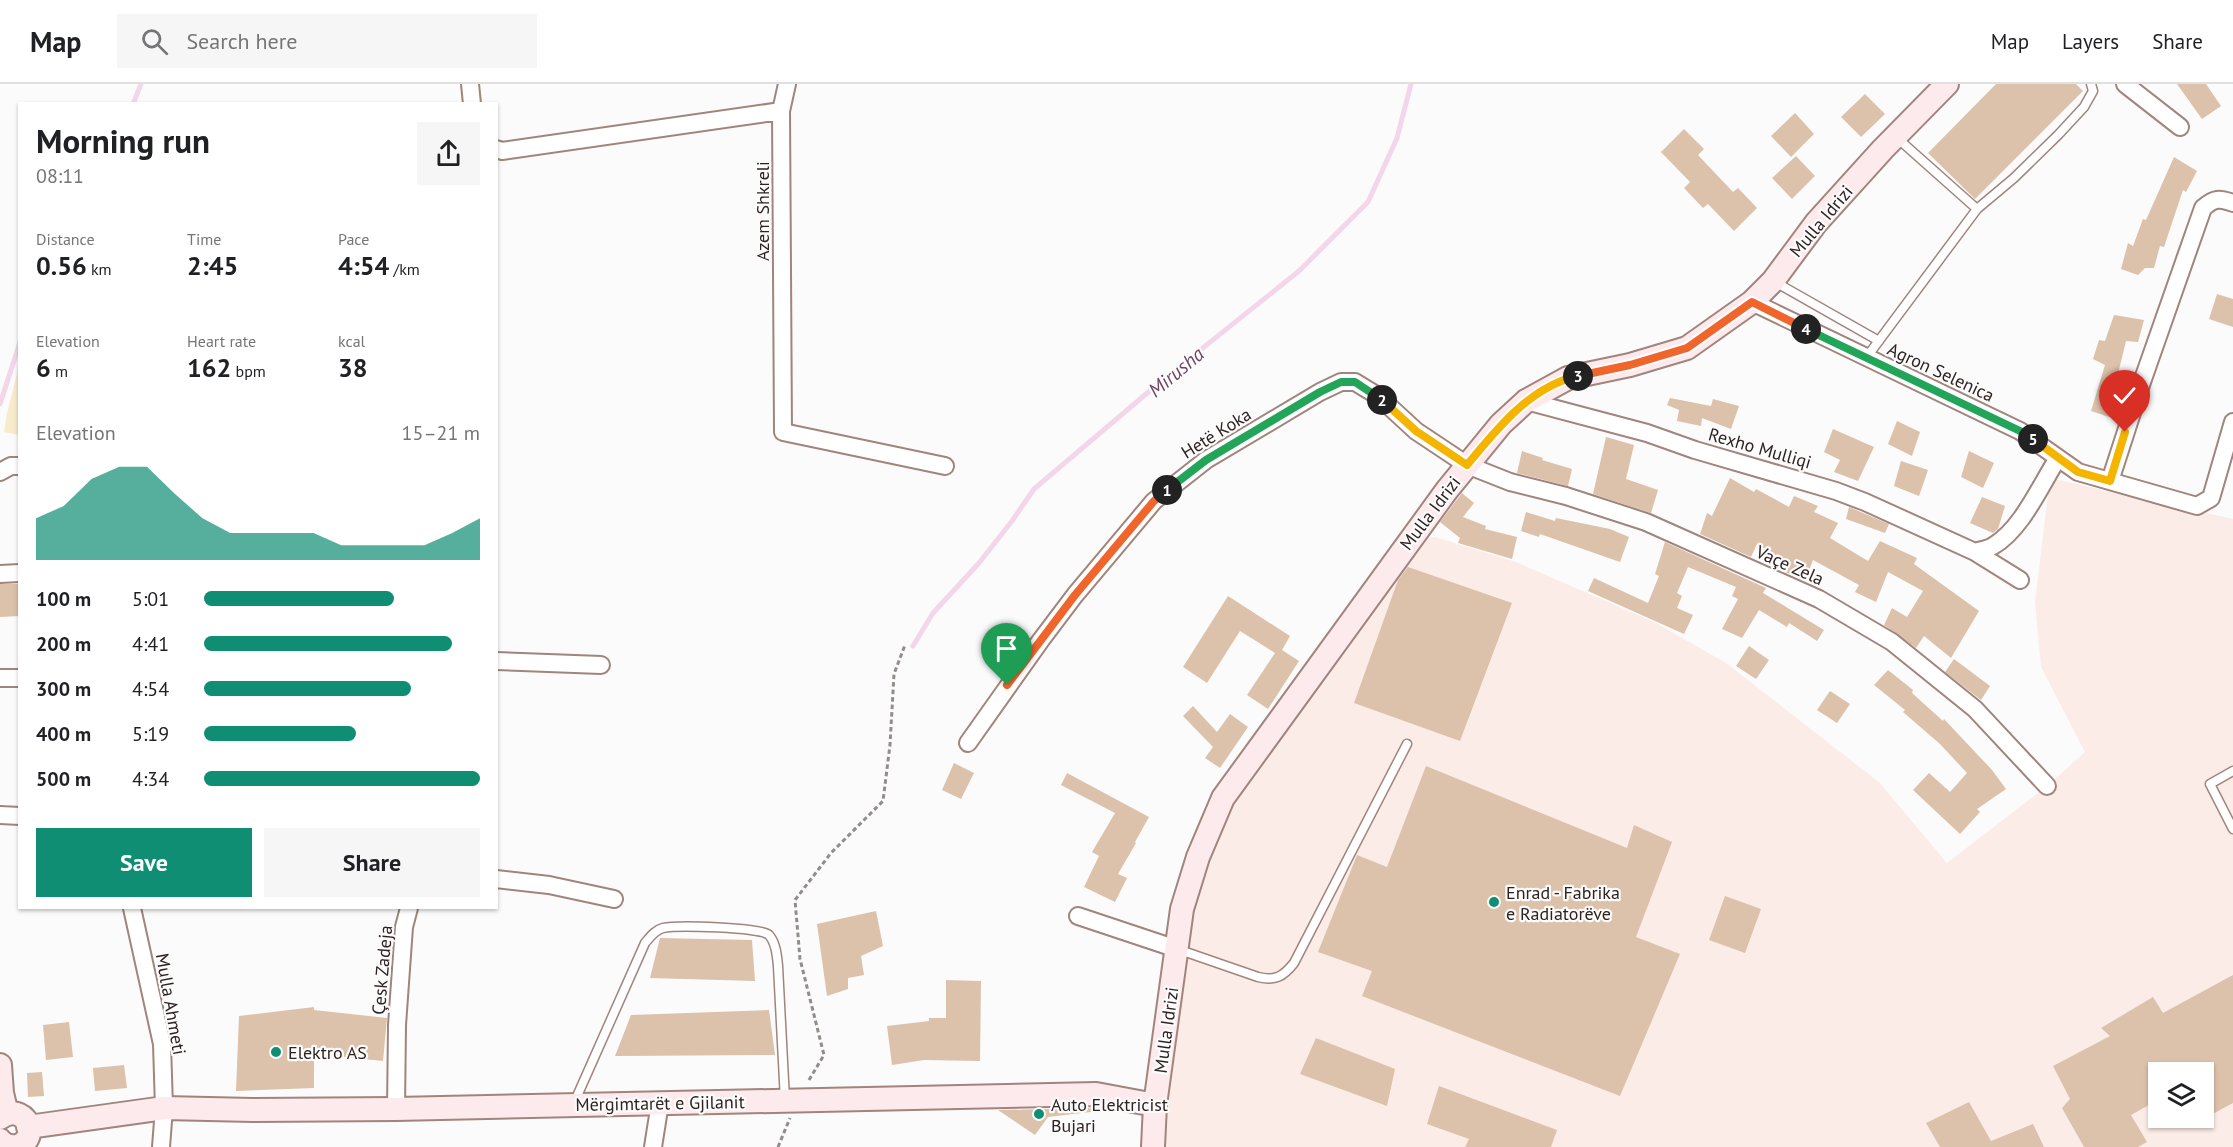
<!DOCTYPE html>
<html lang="en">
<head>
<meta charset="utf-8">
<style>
	:root { --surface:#fff; --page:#f6f6f6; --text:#202124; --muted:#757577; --line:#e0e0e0; --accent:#0f8e73 }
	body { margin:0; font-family:"PT Sans",sans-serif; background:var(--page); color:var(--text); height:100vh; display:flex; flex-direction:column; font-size:22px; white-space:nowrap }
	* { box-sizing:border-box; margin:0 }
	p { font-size:20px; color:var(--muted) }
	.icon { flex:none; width:33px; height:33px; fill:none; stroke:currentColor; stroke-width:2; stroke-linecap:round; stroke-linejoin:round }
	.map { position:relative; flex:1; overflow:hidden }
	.drawer { position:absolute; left:18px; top:18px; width:480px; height:807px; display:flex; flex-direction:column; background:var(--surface); border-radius:0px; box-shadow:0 2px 4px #0004 }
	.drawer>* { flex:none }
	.tools { position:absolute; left:2148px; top:978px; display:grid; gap:12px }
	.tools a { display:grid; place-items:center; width:66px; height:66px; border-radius:0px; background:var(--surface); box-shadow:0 2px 4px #0004; font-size:30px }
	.pin { position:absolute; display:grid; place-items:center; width:51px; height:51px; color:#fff; margin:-62px -26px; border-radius:50% 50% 50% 0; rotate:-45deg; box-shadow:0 0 6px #0007 }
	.pin .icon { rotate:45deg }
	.km { position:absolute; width:30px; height:30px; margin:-15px; border-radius:50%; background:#222; color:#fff; font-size:16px; line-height:30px; text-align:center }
	.round { display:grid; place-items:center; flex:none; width:63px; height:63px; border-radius:0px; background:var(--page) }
	.overview { display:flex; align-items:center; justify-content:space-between; height:102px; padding:0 18px }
	h1 { font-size:33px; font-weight:700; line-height:45px }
	.metrics { display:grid; grid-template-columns:repeat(3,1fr); gap:9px; height:102px; padding:6px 18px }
	.metrics div { display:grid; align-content:center }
	.metrics b { font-size:26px; font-weight:700 }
	.metrics small { font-size:16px; font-weight:400 }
	.metrics p { font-size:16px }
	.chart { height:168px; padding:12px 18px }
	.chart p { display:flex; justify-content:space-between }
	.chart svg { width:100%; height:108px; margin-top:6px; fill:var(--accent); opacity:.7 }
	.primary-button { display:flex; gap:12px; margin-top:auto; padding:12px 18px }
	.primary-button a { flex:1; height:69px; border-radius:0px; background:var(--accent); color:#fff; font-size:24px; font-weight:700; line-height:69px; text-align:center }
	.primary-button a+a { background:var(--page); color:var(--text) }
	ul { padding:0 18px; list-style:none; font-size:20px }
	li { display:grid; grid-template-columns:96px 72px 1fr; align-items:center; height:45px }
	li i { height:15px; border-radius:8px; background:var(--accent) }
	header { display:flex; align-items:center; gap:36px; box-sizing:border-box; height:84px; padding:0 30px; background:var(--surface); border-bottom:2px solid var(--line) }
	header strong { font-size:28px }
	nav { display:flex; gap:33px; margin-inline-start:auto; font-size:21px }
	.search { width:420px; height:54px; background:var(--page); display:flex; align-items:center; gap:15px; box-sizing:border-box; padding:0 21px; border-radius:0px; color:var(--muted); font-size:22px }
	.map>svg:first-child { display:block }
</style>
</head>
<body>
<header>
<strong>Map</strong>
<div class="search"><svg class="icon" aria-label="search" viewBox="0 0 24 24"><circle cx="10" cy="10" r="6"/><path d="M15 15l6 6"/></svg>Search here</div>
<nav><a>Map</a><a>Layers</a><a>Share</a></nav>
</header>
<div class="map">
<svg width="2233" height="1063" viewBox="0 0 2233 1063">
	<rect width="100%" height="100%" fill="#fbfbfb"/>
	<path fill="#fcece7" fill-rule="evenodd" d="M 2050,394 L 2233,435 L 2233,1063 L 1157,1063 L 1177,865 L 1223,714 L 1411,454 L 1435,453 L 1516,478 L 1656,539 L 1726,579 L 1880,699 L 1947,779 L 2047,702 L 2085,668 L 2041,583 L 2035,518 ZM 2158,988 L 2204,988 L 2204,1034 L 2158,1034 Z"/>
	<path fill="#f7ebcc" d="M 19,282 L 19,351 L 4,348 L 7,329 Z"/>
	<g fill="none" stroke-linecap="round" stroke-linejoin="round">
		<path stroke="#f4d6ea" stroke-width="5" d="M 133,20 L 141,0
			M 0,320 L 20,258
			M 913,562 L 933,529 L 979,479 L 1012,437 L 1034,405 L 1159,299 L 1299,187 L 1368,118 L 1397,54 L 1411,0"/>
	</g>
	<path fill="#dcc1ab" d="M 1996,0 L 2076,0 L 2083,7 L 1975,115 L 1928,69 Z
		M 2177,0 L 2206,0 L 2221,22 L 2202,35 Z
		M 1865,10 L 1885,30 L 1861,53 L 1841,33 Z
		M 1795,29 L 1814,50 L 1791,73 L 1771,52 Z
		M 1684,45 L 1704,65 L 1698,71 L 1733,108 L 1738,104 L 1757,124 L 1734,147 L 1708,120 L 1703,124 L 1684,104 L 1690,98 L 1661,68 Z
		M 1796,72 L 1815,92 L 1792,115 L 1772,94 Z
		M 2174,73 L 2197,87 L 2186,108 L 2183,106 L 2164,163 L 2160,162 L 2154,184 L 2145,184 L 2138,191 L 2121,185 L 2128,159 L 2133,162 L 2143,135 L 2146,136 Z
		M 2217,210 L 2233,215 L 2233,243 L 2209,235 Z
		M 2114,231 L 2144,236 L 2138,258 L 2126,257 L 2117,294 L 2126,295 L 2115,335 L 2091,327 L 2105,281 L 2093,275 L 2099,256 L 2105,257 Z
		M 1670,314 L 1711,322 L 1713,315 L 1739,322 L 1731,345 L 1702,334 L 1701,342 L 1677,337 L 1679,326 L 1667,321 Z
		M 1897,337 L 1920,348 L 1912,372 L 1888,360 Z
		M 1833,345 L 1874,363 L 1858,397 L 1834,388 L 1840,376 L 1824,368 Z
		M 1606,353 L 1634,361 L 1626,395 L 1658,406 L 1651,429 L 1593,410 Z
		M 1522,367 L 1543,374 L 1542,376 L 1572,385 L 1568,402 L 1517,389 Z
		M 1969,367 L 1994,379 L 1983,404 L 1961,393 Z
		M 1901,377 L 1928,386 L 1919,412 L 1894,402 Z
		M 1730,394 L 1754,408 L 1756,405 L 1789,423 L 1794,412 L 1818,422 L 1814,428 L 1838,439 L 1830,454 L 1868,477 L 1880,457 L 1917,474 L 1914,480 L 1979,527 L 1951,574 L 1924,552 L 1916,564 L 1884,541 L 1892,524 L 1907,533 L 1923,507 L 1888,488 L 1876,518 L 1855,508 L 1859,501 L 1813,476 L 1805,497 L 1783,487 L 1787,478 L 1757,460 L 1751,473 L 1700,450 L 1707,429 L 1712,432 Z
		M 1462,409 L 1474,419 L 1463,433 L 1486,442 L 1485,445 L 1517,453 L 1512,475 L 1458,459 L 1460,454 L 1440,438 Z
		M 1982,413 L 2005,422 L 1998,445 L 1993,449 L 1970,439 Z
		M 1849,423 L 1889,440 L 1885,449 L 1846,435 Z
		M 1526,428 L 1555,437 L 1556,434 L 1610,445 L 1629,453 L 1620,478 L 1540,450 L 1539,453 L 1521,447 Z
		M 1665,458 L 1766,504 L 1763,509 L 1824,546 L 1817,557 L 1789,539 L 1787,543 L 1759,526 L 1742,554 L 1722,545 L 1738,515 L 1732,512 L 1736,503 L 1688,483 L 1677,509 L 1682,512 L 1677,524 L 1693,531 L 1684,550 L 1588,507 L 1594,494 L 1648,519 L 1659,492 L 1655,490 Z
		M 1408,483 L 1512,519 L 1460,657 L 1354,619 L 1398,496 Z
		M 0,500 L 20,500 L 20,532 L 0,533 Z
		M 1228,512 L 1290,552 L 1282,566 L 1299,577 L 1268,625 L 1247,611 L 1275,569 L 1240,547 L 1207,599 L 1183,583 Z
		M 1749,562 L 1769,576 L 1756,595 L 1736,582 Z
		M 1954,575 L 1990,602 L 1981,616 L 1945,588 Z
		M 1888,586 L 1913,606 L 1912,609 L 1943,637 L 1944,635 L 1992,686 L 2006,705 L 1977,725 L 1980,728 L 1960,750 L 1913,706 L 1929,689 L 1950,708 L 1967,689 L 1940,660 L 1903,628 L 1905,626 L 1874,601 Z
		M 1830,607 L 1850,620 L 1837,639 L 1817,626 Z
		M 1193,622 L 1217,648 L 1230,630 L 1248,643 L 1220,684 L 1205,674 L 1213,663 L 1183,632 Z
		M 954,679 L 974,689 L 961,715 L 942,706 Z
		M 1426,682 L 1627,764 L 1634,741 L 1672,758 L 1636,853 L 1680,870 L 1620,1012 L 1362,912 L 1372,887 L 1318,868 L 1357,771 L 1387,783 Z
		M 1067,689 L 1149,733 L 1135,758 L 1136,759 L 1118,790 L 1127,794 L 1115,818 L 1084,803 L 1099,772 L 1092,768 L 1115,729 L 1061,701 Z
		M 1725,812 L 1761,825 L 1745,869 L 1709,856 Z
		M 876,827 L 883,862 L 861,872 L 864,891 L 848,894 L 848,905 L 827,912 L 817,840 Z
		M 660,854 L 752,856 L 755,897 L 650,894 Z
		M 2233,891 L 2233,1019 L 2209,1032 L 2204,1023 L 2204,988 L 2158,988 L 2158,1016 L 2131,1031 L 2147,1058 L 2138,1063 L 2084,1063 L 2062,1024 L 2070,1015 L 2053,982 L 2110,952 L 2101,944 L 2153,913 L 2163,929 Z
		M 946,896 L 981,897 L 980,977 L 924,976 L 892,981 L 887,942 L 929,937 L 929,934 L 946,934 Z
		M 314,923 L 314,926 L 387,934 L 383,977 L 314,970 L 314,1004 L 236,1007 L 239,932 Z
		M 769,926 L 775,971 L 615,972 L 631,931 Z
		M 69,938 L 73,973 L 46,976 L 43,941 Z
		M 1316,954 L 1395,985 L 1387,1022 L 1300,990 Z
		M 124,981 L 127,1004 L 95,1007 L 93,984 Z
		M 42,988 L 44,1012 L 28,1013 L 27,989 Z
		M 1439,1002 L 1557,1046 L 1551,1063 L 1465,1063 L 1469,1055 L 1427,1040 Z
		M 1969,1018 L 1991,1057 L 2033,1040 L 2044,1063 L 1940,1063 L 1926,1039 Z
		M 1095,1024 L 1098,1024 L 1099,1027 L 1048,1033 L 1035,1051 L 998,1026 Z"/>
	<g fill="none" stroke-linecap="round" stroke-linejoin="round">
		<defs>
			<path id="lane" d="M 1896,53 L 1977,125 L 2014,94 L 2058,51 L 2084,23 L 2093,7 L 2091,0
				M 1775,198 L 1879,257
				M 1866,274 L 1977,125
				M 2233,687 L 2210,700 L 2233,745
				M 1177,865 L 1258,893 C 1275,897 1283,893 1294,879 L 1407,660
				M 574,1019 L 645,859 C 650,853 655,846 663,844 C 676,841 761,843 769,851 C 776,859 777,872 778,882 L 785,1016"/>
			<path id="street" d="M 470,0 L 472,20
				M 2125,0 L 2180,43
				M 781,27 L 787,0
				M 496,65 L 502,67 L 781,27 L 783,348 L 945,382
				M 1752,218 L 2020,347 L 2078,388 L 2197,422 L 2211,414 L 2233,338
				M 1526,317 L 1647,349 L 1695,366 L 1836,407 L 1865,418 L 1975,468 C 1981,466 1988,465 1993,462 C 2022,445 2040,402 2058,374
				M 0,388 L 11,382 L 20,382
				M 2110,397 L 2142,298 L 2203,124 C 2214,114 2220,114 2233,119
				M 1975,468 L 2020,496
				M 0,490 L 20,489
				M 496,577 L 601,581
				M 0,594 L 20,594
				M 968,659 L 1041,556 L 1075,511 L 1154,417 L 1206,376 L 1320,308 L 1341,298 L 1355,298 L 1378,312 L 1416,347 L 1467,381 L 1510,398 L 1566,412 L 1646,438 L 1819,515 L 1892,558 L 1975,625 L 2047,702
				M 0,731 L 20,732
				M 496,795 L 549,801 L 614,815
				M 132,824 L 162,960 L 164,1024 L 161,1063
				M 1078,832 L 1177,865
				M 396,1025 L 397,941 L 404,843 L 409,824
				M 653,1063 L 660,1019"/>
			<path id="secondary" d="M 0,981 L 2,1009 L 7,1030
				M 0,1034 C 25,1016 42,1055 17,1062 C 10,1063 4,1061 0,1056
				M 28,1043 L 164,1024 L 253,1026 L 396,1025 L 1096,1010 L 1155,1021
				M 1153,1063 L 1155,1021 L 1182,825 L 1198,773 L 1223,714 L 1447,406 L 1501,340 L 1526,317 L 1568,294 L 1630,281 L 1687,264 L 1752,218 L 1773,197 L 1816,139 L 1883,65 L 1947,0"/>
		</defs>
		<use href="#lane" stroke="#a1847d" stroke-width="11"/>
		<use href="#street" stroke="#a1847d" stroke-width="20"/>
		<use href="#secondary" stroke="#a1847d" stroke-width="26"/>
		<path stroke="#928c8b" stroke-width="3" stroke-dasharray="4.5 3" stroke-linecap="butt" d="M 809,996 L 824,971 L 800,875 L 795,816 L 831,769 L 883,717 L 890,661 L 894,590 L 905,561
			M 778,1063 L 790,1034"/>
		<use href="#lane" stroke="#fff" stroke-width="8"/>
		<use href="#street" stroke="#fff" stroke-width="16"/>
		<use href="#secondary" stroke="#fdeaed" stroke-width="22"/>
	</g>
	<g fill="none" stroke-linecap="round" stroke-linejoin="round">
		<defs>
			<path id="split-1" d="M 1007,601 L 1075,511 L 1154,417 L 1167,406"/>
			<path id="split-2" d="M 1167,406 L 1206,376 L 1320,308 L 1341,298 L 1355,298 L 1382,316"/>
			<path id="split-3" d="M 1382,316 L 1416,347 L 1467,381 C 1496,346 1530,302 1578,292"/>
			<path id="split-4" d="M 1578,292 L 1630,281 L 1687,264 L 1752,218 L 1806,245"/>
			<path id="split-5" d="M 1806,245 L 2020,347 L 2033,355"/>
			<path id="split-6" d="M 2033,355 L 2078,388 L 2110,397 L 2125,348"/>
		</defs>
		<use href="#split-1" stroke="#fff" stroke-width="12"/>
		<use href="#split-2" stroke="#fff" stroke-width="12"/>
		<use href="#split-3" stroke="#fff" stroke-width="12"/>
		<use href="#split-4" stroke="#fff" stroke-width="12"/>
		<use href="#split-5" stroke="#fff" stroke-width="12"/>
		<use href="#split-6" stroke="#fff" stroke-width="12"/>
		<use href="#split-1" stroke="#f0652b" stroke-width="8"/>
		<use href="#split-2" stroke="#22a559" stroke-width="8"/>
		<use href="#split-3" stroke="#f5b400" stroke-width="8"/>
		<use href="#split-4" stroke="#f0652b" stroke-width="8"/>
		<use href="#split-5" stroke="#22a559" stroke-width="8"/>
		<use href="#split-6" stroke="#f5b400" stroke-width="8"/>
	</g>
	<g fill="#0f8e73" stroke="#fbfbfb" stroke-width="2">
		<circle cx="1494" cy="818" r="6"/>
		<circle cx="276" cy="968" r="6"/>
		<circle cx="1039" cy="1030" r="6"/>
	</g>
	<g text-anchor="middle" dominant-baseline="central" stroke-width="4.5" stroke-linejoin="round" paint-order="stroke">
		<g font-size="18" fill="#2e2220" stroke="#fbfbfb">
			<text transform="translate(762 127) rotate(-90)">Azem Shkreli</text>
			<text transform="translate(1821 137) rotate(-50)">Mulla Idrizi</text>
			<text transform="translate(1941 288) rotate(25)">Agron Selenica</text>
			<text transform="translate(1216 349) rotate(-32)">Hetë Koka</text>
			<text transform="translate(1760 364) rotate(16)">Rexho Mulliqi</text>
			<text transform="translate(1430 429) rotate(-53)">Mulla Idrizi</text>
			<text transform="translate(1790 481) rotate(24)">Vaçe Zela</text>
			<text transform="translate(382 886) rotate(-85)">Çesk Zadeja</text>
			<text transform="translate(171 920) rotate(80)">Mulla Ahmeti</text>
			<text transform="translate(1166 946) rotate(-82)">Mulla Idrizi</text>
			<text transform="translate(660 1019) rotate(-1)">Mërgimtarët e Gjilanit</text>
		</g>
		<g font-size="18" fill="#2e2220" stroke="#fbfbfb" text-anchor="start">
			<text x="1506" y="808">Enrad - Fabrika<tspan x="1506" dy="21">e Radiatorëve</tspan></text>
			<text x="288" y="968">Elektro AS</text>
			<text x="1051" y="1020">Auto Elektricist<tspan x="1051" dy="21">Bujari</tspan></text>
		</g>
		<g font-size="20" font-style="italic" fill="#6e4461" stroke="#fbfbfb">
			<text transform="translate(1176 288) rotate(-40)">Mirusha</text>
		</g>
	</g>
</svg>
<div class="tools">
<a><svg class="icon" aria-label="layers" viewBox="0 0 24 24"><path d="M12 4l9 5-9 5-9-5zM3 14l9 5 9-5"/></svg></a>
</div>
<div class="pin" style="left:1007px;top:601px;background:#1e9e55"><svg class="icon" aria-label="arrive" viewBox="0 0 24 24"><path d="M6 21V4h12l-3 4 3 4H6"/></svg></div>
<div class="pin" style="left:2125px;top:348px;background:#d93025"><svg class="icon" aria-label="check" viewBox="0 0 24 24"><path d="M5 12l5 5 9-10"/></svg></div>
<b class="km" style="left:1167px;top:406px">1</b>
<b class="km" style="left:1382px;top:316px">2</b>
<b class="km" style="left:1578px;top:292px">3</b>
<b class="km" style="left:1806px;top:245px">4</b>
<b class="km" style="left:2033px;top:355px">5</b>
<section class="drawer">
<div class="overview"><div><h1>Morning run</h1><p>08:11</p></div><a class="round"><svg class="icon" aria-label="share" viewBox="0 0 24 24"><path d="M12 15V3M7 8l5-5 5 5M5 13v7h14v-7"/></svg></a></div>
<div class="metrics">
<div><p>Distance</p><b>0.56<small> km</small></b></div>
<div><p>Time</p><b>2:45</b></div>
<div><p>Pace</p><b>4:54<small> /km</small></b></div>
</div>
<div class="metrics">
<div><p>Elevation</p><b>6<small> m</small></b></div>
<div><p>Heart rate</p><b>162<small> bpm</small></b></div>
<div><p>kcal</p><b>38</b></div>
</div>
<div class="chart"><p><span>Elevation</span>15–21 m</p>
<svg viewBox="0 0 160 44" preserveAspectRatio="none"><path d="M0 44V27L10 22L20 11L30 6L40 6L50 17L60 27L70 33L80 33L90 33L100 33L110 38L120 38L130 38L140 38L150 33L160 27V44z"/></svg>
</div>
<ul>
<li><b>100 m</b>5:01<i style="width:69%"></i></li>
<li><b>200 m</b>4:41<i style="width:90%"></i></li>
<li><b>300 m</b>4:54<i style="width:75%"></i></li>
<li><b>400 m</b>5:19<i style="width:55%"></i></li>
<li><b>500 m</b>4:34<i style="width:100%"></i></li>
</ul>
<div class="primary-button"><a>Save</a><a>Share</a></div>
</section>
</div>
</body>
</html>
